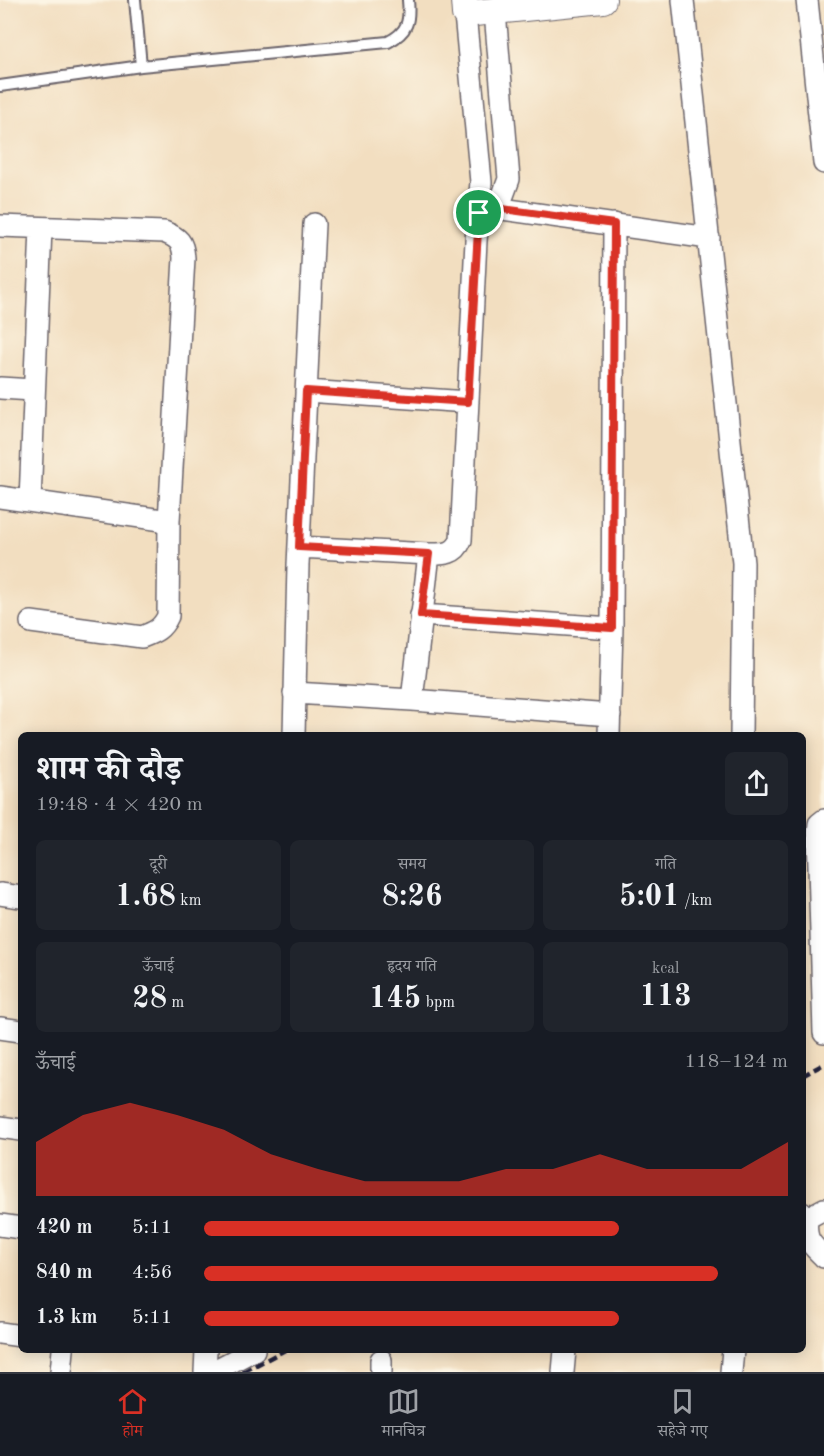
<!DOCTYPE html>
<html lang="hi">
<head>
<meta charset="utf-8">
<style>
	:root { --surface:#171b24; --page:#20242c; --text:#f1f3f6; --muted:#9ea1a6; --line:#363941; --accent:#d93025 }
	body { margin:0; font-family:"Old Standard TT","Noto Serif Devanagari",serif; background:var(--page); color:var(--text); height:100vh; display:flex; flex-direction:column; font-size:22px; white-space:nowrap }
	* { box-sizing:border-box; margin:0 }
	p { font-size:20px; color:var(--muted) }
	.icon { flex:none; width:33px; height:33px; fill:none; stroke:currentColor; stroke-width:2; stroke-linecap:round; stroke-linejoin:round }
	.map { position:relative; flex:1; overflow:hidden }
	.drawer { position:absolute; left:18px; top:732px; width:788px; height:621px; display:flex; flex-direction:column; background:var(--surface); border-radius:9px; box-shadow:0 3px 15px #0003 }
	.drawer>* { flex:none }
	.pin { position:absolute; display:grid; place-items:center; width:51px; height:51px; color:#fff; margin:-26px; border:3px solid #fff; border-radius:50%; box-shadow:0 2px 6px #0007 }
	.round { display:grid; place-items:center; flex:none; width:63px; height:63px; border-radius:9px; background:var(--page) }
	.headline { display:flex; align-items:center; justify-content:space-between; height:102px; padding:0 18px }
	h1 { font-size:33px; font-weight:700; line-height:45px }
	.figures { display:grid; grid-template-columns:repeat(3,1fr); gap:9px; height:102px; padding:6px 18px }
	.figures div { display:grid; align-content:center; border-radius:9px; background:var(--page); text-align:center }
	.figures b { font-size:30px; font-weight:700 }
	.figures small { font-size:16px; font-weight:400 }
	.figures p { font-size:16px }
	.chart { height:168px; padding:12px 18px }
	.chart p { display:flex; justify-content:space-between }
	.chart svg { width:100%; height:108px; margin-top:6px; fill:var(--accent); opacity:.7 }
	ul { padding:0 18px; list-style:none; font-size:20px }
	li { display:grid; grid-template-columns:96px 72px 1fr; align-items:center; height:45px }
	li i { height:15px; border-radius:8px; background:var(--accent) }
	.dock { display:flex; justify-content:space-around; align-items:center; height:84px; border-top:2px solid var(--line); background:var(--surface); font-size:16px; color:var(--muted) }
	.dock a { display:grid; justify-items:center; gap:3px }
	.dock .current { color:var(--accent) }
	.map>svg:first-child { display:block }
</style>
</head>
<body>
<div class="map">
<svg width="824" height="1372" viewBox="0 0 824 1372">
	<rect width="100%" height="100%" fill="#fcf5e5"/>
	<filter id="ink" filterUnits="userSpaceOnUse"><feTurbulence type="fractalNoise" baseFrequency=".0167" numOctaves="2"/><feDisplacementMap in="SourceGraphic" scale="12" xChannelSelector="R" yChannelSelector="G"/><feConvolveMatrix kernelMatrix="1 2 1 2 8 2 1 2 1" color-interpolation-filters="sRGB"/></filter>
	<filter id="wash" filterUnits="userSpaceOnUse"><feTurbulence type="fractalNoise" baseFrequency=".008" numOctaves="4" result="noise"/><feDisplacementMap in="SourceGraphic" scale="24" xChannelSelector="R" yChannelSelector="G"/><feGaussianBlur stdDeviation="1.35" result="paint"/><feColorMatrix in="noise" values="0 0 0 0 0 0 0 0 0 0 0 0 0 0 0 0 0 1.4 0 .05"/><feComposite in="paint" operator="in"/></filter>
	<g filter="url(#wash)">
		<rect width="100%" height="100%" fill="#f2dec0"/>
	</g>
	<g filter="url(#ink)">
		<g fill="none" stroke-linecap="round" stroke-linejoin="round">
			<defs>
				<path id="service" d="M 141,66 L 388,42 C 408,32 410,21 408,0
					M 0,86 L 141,66 L 135,0"/>
				<path id="minor" d="M 683,0 L 743,563 L 741,735
					M 807,0 L 824,163
					M 488,207 L 709,238
					M 482,211 L 502,198 L 509,179 L 495,12
					M 0,226 L 164,232 C 179,238 183,242 184,258 L 169,521 L 168,616 C 162,629 155,632 142,637 L 31,622
					M 0,388 L 33,390
					M 306,391 L 468,402
					M 0,497 L 169,521
					M 30,501 L 41,228
					M 299,547 L 429,554
					M 421,615 L 612,628
					M 294,693 L 412,700 L 610,715
					M 412,700 L 429,554 C 443,554 455,555 461,540 L 476,241 L 481,182 L 465,14
					M 294,735 L 298,565 L 314,224
					M 609,735 L 612,628 L 614,224
					M 0,894 L 21,897
					M 0,1028 L 21,1031
					M 824,1033 L 818,833 L 819,824 L 824,820
					M 0,1127 L 21,1130
					M 802,1213 L 807,1218 C 805,1240 809,1242 824,1257
					M 807,1218 L 824,1209
					M 0,1225 L 21,1228
					M 0,1333 L 21,1336
					M 61,1372 L 63,1350
					M 205,1372 L 206,1350
					M 212,1372 L 254,1350
					M 381,1372 L 381,1360
					M 563,1372 L 565,1350
					M 731,1372 L 733,1350"/>
				<path id="tertiary" d="M 464,0 L 465,14 L 603,0"/>
			</defs>
			<use href="#service" stroke="#6b646a" stroke-width="14"/>
			<use href="#minor" stroke="#6b646a" stroke-width="24"/>
			<use href="#tertiary" stroke="#6b646a" stroke-width="28"/>
			<use href="#service" stroke="#fff" stroke-width="10"/>
			<use href="#minor" stroke="#fff" stroke-width="21"/>
			<use href="#tertiary" stroke="#fff" stroke-width="26"/>
			<path stroke="#22223b" stroke-width="4.5" stroke-dasharray="9 4.5" stroke-linecap="butt" d="M 802,1076 L 824,1064
				M 243,1372 L 285,1350"/>
		</g>
	</g>
	<g fill="none" stroke-linecap="round" stroke-linejoin="round" filter="url(#ink)">
		<defs>
			<path id="route" d="M 488,207 L 614,224 L 612,628 L 421,615 L 429,554 L 299,547 L 306,391 L 468,402 L 479,213 Z"/>
		</defs>
		<use href="#route" stroke="#fff" stroke-width="12"/>
		<use href="#route" stroke="#d93025" stroke-width="8"/>
	</g>
</svg>
<div class="pin" style="left:479px;top:213px;background:#1e9e55"><svg class="icon" aria-label="arrive" viewBox="0 0 24 24"><path d="M6 21V4h12l-3 4 3 4H6"/></svg></div>
<section class="drawer">
<div class="headline"><div><h1>शाम की दौड़</h1><p>19:48 · 4 × 420 m</p></div><a class="round"><svg class="icon" aria-label="share" viewBox="0 0 24 24"><path d="M12 15V3M7 8l5-5 5 5M5 13v7h14v-7"/></svg></a></div>
<div class="figures">
<div><p>दूरी</p><b>1.68<small> km</small></b></div>
<div><p>समय</p><b>8:26</b></div>
<div><p>गति</p><b>5:01<small> /km</small></b></div>
</div>
<div class="figures">
<div><p>ऊँचाई</p><b>28<small> m</small></b></div>
<div><p>हृदय गति</p><b>145<small> bpm</small></b></div>
<div><p>kcal</p><b>113</b></div>
</div>
<div class="chart"><p><span>ऊँचाई</span>118–124 m</p>
<svg viewBox="0 0 160 44" preserveAspectRatio="none"><path d="M0 44V22L10 11L20 6L30 11L40 17L50 27L60 33L70 38L80 38L90 38L100 33L110 33L120 27L130 33L140 33L150 33L160 22V44z"/></svg>
</div>
<ul>
<li><b>420 m</b>5:11<i style="width:71%"></i></li>
<li><b>840 m</b>4:56<i style="width:88%"></i></li>
<li><b>1.3 km</b>5:11<i style="width:71%"></i></li>
</ul>
</section>
</div>
<nav class="dock">
<a class="current"><svg class="icon" aria-label="home" viewBox="0 0 24 24"><path d="M3 11l9-7 9 7M6 9v11h12V9"/></svg>होम</a>
<a><svg class="icon" aria-label="map" viewBox="0 0 24 24"><path d="M3 6l6-2 6 2 6-2v14l-6 2-6-2-6 2zM9 4v14M15 6v14"/></svg>मानचित्र</a>
<a><svg class="icon" aria-label="saved" viewBox="0 0 24 24"><path d="M7 4h10v16l-5-4-5 4z"/></svg>सहेजे गए</a>
</nav>
</body>
</html>
